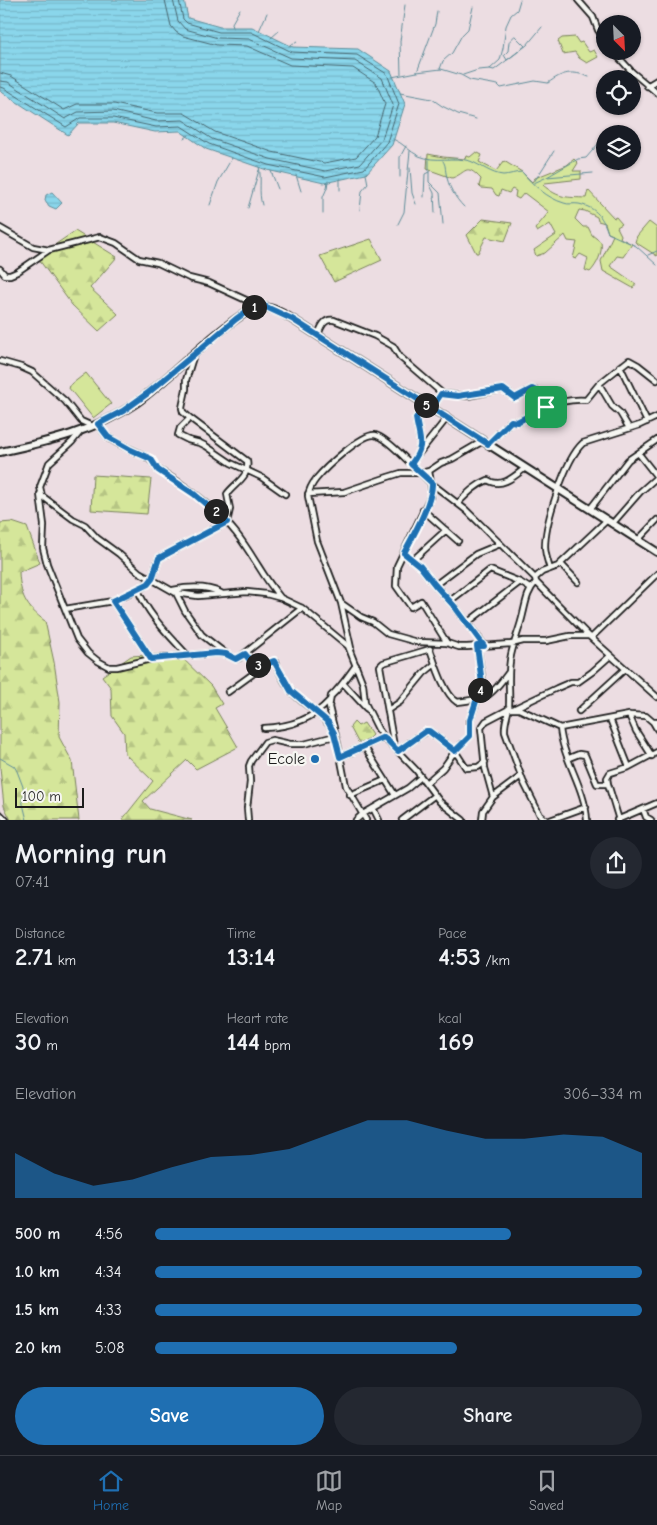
<!DOCTYPE html>
<html lang="en">
<head>
<meta charset="utf-8">
<style>
	:root { --surface:#171b24; --page:#242831; --text:#f1f3f6; --muted:#9ea1a6; --line:#363941; --accent:#1f6fb2 }
	body { margin:0; font-family:"Comic Neue",sans-serif; background:var(--page); color:var(--text); height:100vh; display:flex; flex-direction:column; font-size:19px; white-space:nowrap }
	* { box-sizing:border-box; margin:0 }
	p { font-size:16px; color:var(--muted) }
	.icon { flex:none; width:28px; height:28px; fill:none; stroke:currentColor; stroke-width:2; stroke-linecap:round; stroke-linejoin:round }
	.map { position:relative; height:820px; overflow:hidden }
	.sheet { display:flex; flex-direction:column; background:var(--surface); flex:1 }
	.sheet>* { flex:none }
	.needle { width:32px; rotate:156deg }
	.tools { position:absolute; left:596px; top:15px; display:grid; gap:10px }
	.tools a { display:grid; place-items:center; width:45px; height:45px; border-radius:50%; background:var(--surface); box-shadow:0 1px 4px #0004; font-size:25px }
	.scale { position:absolute; left:15px; bottom:12px; width:69px; box-sizing:border-box; padding-left:5px; border:2px solid #1c1c1c; border-top:0; font-size:14px; line-height:18px; white-space:nowrap; color:#1c1c1c; -webkit-text-stroke:4px #f6f6f2; paint-order:stroke }
	.pin { position:absolute; display:grid; place-items:center; width:42px; height:42px; color:#fff; margin:-21px; border-radius:10px; box-shadow:0 2px 8px #0006 }
	.km { position:absolute; width:25px; height:25px; margin:-12px; border-radius:50%; background:#222; color:#fff; font-size:14px; line-height:25px; text-align:center }
	.round { display:grid; place-items:center; flex:none; width:52px; height:52px; border-radius:26px; background:var(--page) }
	.headline { display:flex; align-items:center; justify-content:space-between; height:85px; padding:0 15px }
	h1 { font-size:28px; font-weight:800; line-height:38px }
	.figures { display:grid; grid-template-columns:repeat(3,1fr); gap:8px; height:85px; padding:5px 15px }
	.figures div { display:grid; align-content:center }
	.figures b { font-size:25px; font-weight:800 }
	.figures small { font-size:14px; font-weight:400 }
	.figures p { font-size:14px }
	.chart { height:140px; padding:10px 15px }
	.chart p { display:flex; justify-content:space-between }
	.chart svg { width:100%; height:90px; margin-top:5px; fill:var(--accent); opacity:.7 }
	.button { display:flex; gap:10px; margin-top:auto; padding:10px 15px }
	.button a { flex:1; height:58px; border-radius:30px; background:var(--accent); color:#fff; font-size:20px; font-weight:800; line-height:58px; text-align:center }
	.button a+a { background:var(--page); color:var(--text) }
	ul { padding:0 15px; list-style:none; font-size:16px }
	li { display:grid; grid-template-columns:80px 60px 1fr; align-items:center; height:38px }
	li i { height:12px; border-radius:6px; background:var(--accent) }
	.dock { display:flex; justify-content:space-around; align-items:center; height:70px; border-top:1px solid var(--line); background:var(--surface); font-size:14px; color:var(--muted) }
	.dock a { display:grid; justify-items:center; gap:2px }
	.dock .current { color:var(--accent) }
	.map>svg:first-child { display:block }
</style>
</head>
<body>
<div class="map">
<svg width="657" height="820" viewBox="0 0 657 820">
	<defs>
		<pattern id="forest-firs" width="22" height="20" patternUnits="userSpaceOnUse" patternTransform="scale(1.25)"><rect width="22" height="20" fill="#d5e69a"/><path d="M5 1l3.5 6h-7zM16 11l3.5 6h-7z" fill="#b6c584"/></pattern>
		<pattern id="water-rules" width="6" height="5" patternUnits="userSpaceOnUse" patternTransform="scale(1.25)"><rect width="6" height="5" fill="#8ad6eb"/><path d="M0 2.5h6" fill="none" stroke="#76b7c9"/></pattern>
	</defs>
	<rect width="100%" height="100%" fill="#ecdde2"/>
	<filter id="ink" filterUnits="userSpaceOnUse"><feTurbulence type="fractalNoise" baseFrequency=".02" numOctaves="2"/><feDisplacementMap in="SourceGraphic" scale="10" xChannelSelector="R" yChannelSelector="G"/><feConvolveMatrix kernelMatrix="1 2 1 2 8 2 1 2 1" color-interpolation-filters="sRGB"/></filter>
	<g filter="url(#ink)">
		<path fill="#d5e69a" stroke="#78815b" d="M 575,37 L 579,43 L 582,42 L 589,52 L 594,50 L 598,57 L 587,63 L 579,58 L 575,52 L 563,54 L 558,41 L 562,38 Z
			M 476,152 L 482,155 L 479,162 L 496,171 L 504,161 L 522,172 L 532,182 L 535,178 L 567,165 L 574,159 L 578,163 L 573,171 L 581,171 L 581,179 L 545,183 L 543,185 C 559,199 567,197 586,198 L 588,190 L 614,218 L 616,217 L 622,224 L 617,227 L 621,235 L 620,238 L 632,244 L 623,257 L 617,256 L 610,266 L 636,284 L 633,288 L 603,271 L 601,261 L 613,235 L 608,233 L 605,223 L 598,221 L 597,217 L 585,211 L 579,210 L 575,219 L 583,227 L 588,227 L 592,235 L 601,242 C 603,252 597,265 590,272 L 585,270 L 588,258 L 580,254 L 576,259 L 573,258 L 577,242 L 568,241 L 565,235 L 545,253 L 536,256 L 534,250 L 556,235 L 550,224 L 537,232 L 535,229 L 549,212 L 524,193 L 519,199 L 515,197 L 516,191 L 512,189 L 509,193 L 501,190 L 499,196 L 496,195 L 492,189 L 481,188 L 479,186 L 481,179 C 465,162 467,173 452,178 L 427,169 L 428,154 L 443,157 L 465,159 L 466,156 L 470,157 Z
			M 649,222 L 657,228 L 657,256 L 635,242 L 637,236 Z
			M 86,373 L 111,404 L 93,418 L 68,387 Z"/>
		<path fill="url(#forest-firs)" stroke="#78815b" d="M 483,219 L 512,223 L 505,241 L 486,237 L 478,253 L 476,253 L 467,235 Z
			M 75,231 L 117,257 L 90,288 L 118,314 L 99,331 L 72,305 L 37,257 Z
			M 371,239 L 382,260 L 334,282 L 320,256 Z
			M 93,475 L 151,479 L 147,514 L 91,510 Z
			M 12,522 L 27,527 L 40,563 L 19,572 C 20,595 26,607 45,621 L 54,662 L 60,702 L 59,737 L 72,761 L 79,820 L 11,820 L 4,806 L 0,768 L 0,523 Z
			M 177,653 L 211,686 L 222,704 L 215,708 L 238,747 L 196,769 L 187,760 L 143,801 L 150,809 L 192,820 L 122,820 L 153,781 L 125,754 L 124,733 L 112,716 L 111,688 L 102,676 L 131,656 Z
			M 354,722 L 358,726 L 364,723 L 372,735 L 364,743 L 358,742 L 350,727 Z"/>
		<path fill="url(#water-rules)" stroke="#5e8c98" d="M 0,0 L 184,0 L 188,18 L 220,27 L 252,27 L 293,47 L 358,49 L 391,71 L 405,104 L 392,145 L 366,174 L 324,183 L 267,170 L 206,149 L 180,131 L 155,132 L 113,123 L 79,123 L 68,135 L 0,91 Z
			M 52,192 L 62,203 L 56,209 L 49,206 L 45,200 L 46,195 Z"/>
		<g fill="none" stroke-linecap="round" stroke-linejoin="round">
			<path stroke="#48666f" stroke-width="1" d="M 0,73 L 11,76 L 64,110 L 77,104 L 114,104 L 157,113 L 184,113 L 215,132 L 272,152 L 324,163 L 356,157 L 375,136 L 385,104 L 376,83 L 353,68 L 290,65 L 247,46 L 217,45 L 183,36 L 176,32 L 171,26 L 165,0
				M 0,81 L 8,82 L 65,119 L 78,112 L 113,111 L 156,121 L 183,120 L 212,139 L 270,159 L 325,171 L 360,164 L 382,139 L 393,105 L 382,78 L 355,61 L 291,58 L 249,39 L 218,38 L 185,29 L 178,21 L 173,0
				M 0,87 L 4,88 L 66,127 L 80,118 L 113,118 L 156,127 L 181,126 L 209,144 L 268,165 L 325,177 L 364,169 L 387,142 L 399,104 L 387,74 L 357,55 L 292,52 L 251,32 L 219,32 L 187,23 L 183,19 L 179,0"/>
			<path stroke="#5e8c98" stroke-width="1" d="M 233,28 L 232,23 L 240,9
				M 259,31 L 267,13
				M 515,36 L 525,46 L 507,60 L 504,55 L 508,51 L 509,42 Z
				M 271,38 L 280,30
				M 289,46 L 297,41
				M 440,69 L 443,61 L 452,53 L 462,35 L 468,29 L 473,7
				M 490,69 L 494,70 L 527,45 L 542,27
				M 417,72 L 435,24 L 437,11
				M 401,74 L 400,41 L 405,5
				M 463,75 L 478,70 L 490,69 L 500,60 L 503,48 L 506,26 L 511,15 L 517,10 L 520,0
				M 392,77 L 417,72 L 441,69 L 461,75 L 470,80 L 498,85 L 501,88 L 535,81 L 548,83 C 563,72 572,70 589,77
				M 400,93 L 432,99 L 442,106 L 458,114 L 476,119
				M 184,139 L 189,135
				M 393,139 C 403,143 410,152 419,156 C 436,163 453,156 470,161 C 481,165 491,174 503,175 C 509,175 516,172 522,172 C 533,185 547,198 564,203 C 568,205 574,203 579,204 C 597,208 603,218 608,233 L 636,246 L 657,265
				M 429,160 L 429,182 L 440,193 L 443,224
				M 443,161 C 446,166 445,168 446,173 C 448,186 455,198 464,207
				M 259,166 C 262,180 258,192 262,205
				M 410,168 L 412,193 L 416,204
				M 271,171 L 278,189
				M 296,175 L 301,191
				M 400,177 L 400,157 L 406,146
				M 547,177 L 578,159 L 586,158 L 605,136
				M 534,182 L 554,151
				M 534,183 L 547,177 L 593,173
				M 430,185 L 434,193 L 435,213
				M 340,190 L 340,178
				M 424,197 L 425,174 L 429,172
				M 210,205 L 218,182 L 232,158
				M 248,208 L 259,170
				M 360,210 L 362,191 L 368,184 L 366,174
				M 323,214 L 323,197 L 327,188 L 328,181
				M 398,224 L 404,212 L 410,151
				M 648,255 L 657,251
				M 0,758 L 14,766 L 17,771 L 25,792 L 22,800 L 27,820"/>
			<defs>
				<path id="street" d="M 578,0 L 593,17 L 598,30 L 605,40
					M 613,51 L 632,72 L 657,93
					M 647,86 L 657,80
					M 0,228 L 33,247 L 49,250
					M 0,269 L 5,275 L 10,275 L 17,272 L 49,250 L 100,237 L 116,243 L 139,259 L 158,263 L 189,278 L 209,283 L 259,306
					M 318,335 C 321,327 324,318 334,320 L 375,336 L 393,346 L 400,357 L 443,394 L 467,396 L 503,389 L 515,398 L 532,389 L 536,391 L 546,407 C 558,402 573,399 586,400 L 599,384 L 629,360 L 638,365 L 657,380
					M 194,354 L 186,380 L 186,389 L 182,408 L 183,412 L 190,418 L 180,428 L 178,435 L 188,440 L 200,443 L 206,446 L 231,463 L 261,477 L 285,494
					M 0,361 L 21,367 L 32,372 L 65,401 L 81,421 L 92,426
					M 620,366 L 647,422
					M 599,384 L 612,406 L 620,413 L 629,428
					M 426,405 L 416,418 C 419,439 426,446 411,464 L 431,483 L 466,510 L 535,578 L 536,582 L 589,636 L 657,697
					M 432,408 L 441,394
					M 98,424 C 101,428 104,433 108,437 C 122,449 151,453 157,469 C 183,483 218,510 236,533 C 252,553 263,577 280,597
					M 81,431 L 72,442 L 49,463 L 40,487 L 42,496 L 73,519 L 85,525 L 97,538 L 119,554 L 139,572 L 176,593 L 198,596 L 247,592 L 266,594 L 281,598 L 302,608 L 348,646 L 363,684 L 365,703 L 378,729 L 384,737 L 416,770 L 440,802 L 463,820
					M 488,444 L 511,421 L 517,422 L 546,407
					M 420,452 L 447,418
					M 639,454 L 657,477
					M 411,464 C 403,456 385,437 375,435 C 362,433 325,468 316,479 C 312,484 309,490 308,496 L 317,541 L 341,603 L 361,617 L 373,622 L 388,634 L 417,642 L 447,643 L 459,647 L 467,647 L 511,644 L 523,641 L 546,641 L 570,636 L 589,636
					M 429,471 L 431,483 L 431,495 L 397,566 L 396,586 L 411,607 L 421,601 L 447,643
					M 40,494 L 44,525 L 43,548 L 47,564 L 77,639 L 88,653 L 98,661 L 109,667 L 117,667 L 151,659 L 216,653 L 226,654 L 236,659 L 239,658 L 302,608
					M 308,494 L 344,492 L 388,477 L 401,473 L 421,473 L 429,471 L 441,463 L 452,459 L 483,441
					M 458,503 C 467,494 475,485 488,480 C 501,489 515,476 525,468
					M 590,509 L 628,460 L 657,440
					M 423,510 L 458,541
					M 612,524 L 640,492 L 657,477
					M 638,540 L 657,520
					M 404,553 L 420,566 L 435,585 L 455,607 L 484,645
					M 413,560 L 446,530
					M 561,564 L 578,582
					M 550,569 C 548,562 545,554 545,547 C 545,523 565,459 583,443 L 640,425 L 657,417
					M 535,578 L 542,572 L 558,566 L 607,520
					M 536,582 C 527,592 526,602 523,614 C 520,628 514,641 511,655 C 507,672 510,689 509,706 C 508,715 504,723 505,732 L 523,781 L 540,815 L 546,820
					M 435,585 L 476,554 L 500,544
					M 138,590 C 148,615 169,635 187,655
					M 173,590 C 188,587 207,586 221,593
					M 176,593 L 185,611 L 202,635 L 225,653
					M 113,601 L 151,659
					M 450,601 L 490,570 L 520,582
					M 341,603 L 351,648
					M 65,609 L 113,601 L 143,587 L 152,579 L 159,558 L 227,522 L 230,509 L 227,494 C 235,483 250,477 247,461 L 190,418
					M 467,623 L 520,582 L 531,589
					M 591,638 L 657,574
					M 430,649 C 435,663 444,694 457,702 C 487,698 489,699 508,673
					M 245,654 L 254,665 L 265,665 L 275,662 C 281,674 286,687 296,696 C 308,708 323,714 332,729
					M 356,665 C 348,676 341,687 331,696 L 329,707 L 338,745 L 346,786 L 366,820
					M 343,683 L 366,708
					M 228,692 L 265,665
					M 515,708 L 557,688 L 571,682 L 578,682 L 592,672 L 610,656
					M 388,710 L 400,702 L 424,673 L 435,664
					M 579,711 L 625,669
					M 629,715 L 636,731 L 652,756
					M 610,719 L 629,767
					M 653,722 L 657,729
					M 264,728 C 289,727 312,720 329,701
					M 560,728 C 563,760 585,787 587,820
					M 364,746 L 395,795
					M 394,746 L 380,666 L 383,663 L 430,649
					M 398,751 C 405,746 423,732 429,731 L 455,751 L 466,768 L 478,767 L 485,762
					M 340,757 L 384,737
					M 569,758 L 579,754 L 585,755 L 597,784 L 608,784 L 607,778 L 610,773 L 629,767 L 657,752
					M 426,783 L 443,768 L 455,751 L 470,736 L 470,720 L 483,683 L 477,646
					M 608,784 L 619,820
					M 350,795 L 385,780
					M 493,797 L 521,776
					M 373,808 L 379,820
					M 643,809 L 646,817 L 651,820
					M 0,814 L 6,820
					M 248,820 L 247,808 L 250,782 L 249,766 L 251,761 L 265,742 L 272,740 L 290,744 L 304,744 L 335,736
					M 356,820 L 363,814 L 408,788 L 421,777
					M 402,820 L 435,795
					M 482,820 L 483,811 L 493,797 L 485,768 L 481,728 L 486,721 L 509,709 L 519,709 L 560,728 L 629,715 L 646,716 L 653,722 L 657,722
					M 550,820 L 586,807
					M 617,820 L 657,803"/>
				<path id="secondary" d="M 0,452 C 47,442 96,431 136,403 C 171,377 201,344 236,319 C 259,302 268,304 292,319 L 657,552"/>
			</defs>
			<use href="#street" stroke="#1c1c1c" stroke-width="8"/>
			<use href="#secondary" stroke="#1c1c1c" stroke-width="10"/>
			<use href="#street" stroke="#f6f6f2" stroke-width="4.5"/>
			<use href="#secondary" stroke="#f6f6f2" stroke-width="6"/>
		</g>
	</g>
	<g fill="none" stroke-linecap="round" stroke-linejoin="round" filter="url(#ink)">
		<defs>
			<path id="route" d="M 546,407 L 517,422 L 511,421 L 488,444 L 292,319 L 264,306 L 250,309 L 236,319 L 148,393 L 123,411 L 98,424 L 108,437 L 131,450 L 151,459 L 158,470 L 194,494 L 227,522 L 159,558 L 152,579 L 148,584 L 113,601 L 151,659 L 216,653 L 226,654 L 236,659 L 245,654 C 255,668 259,668 274,661 L 291,691 L 328,722 L 334,733 L 340,757 L 384,737 L 398,751 L 426,731 L 429,731 L 455,751 L 470,736 L 470,720 L 482,683 L 477,646 L 484,646 L 455,607 L 435,585 L 420,566 L 404,553 C 413,536 433,501 432,483 L 411,464 C 426,445 419,439 416,418 L 426,405 L 432,408 L 441,394 L 458,396 L 503,389 L 515,398 L 532,389 L 536,391 L 546,407"/>
		</defs>
		<use href="#route" stroke="#fff" stroke-width="10"/>
		<use href="#route" stroke="#1f6fb2" stroke-width="6"/>
	</g>
	<circle fill="#1f6fb2" stroke="#f6f6f2" stroke-width="2" cx="315" cy="759" r="5"/>
	<g text-anchor="middle" dominant-baseline="central" stroke-width="4.5" stroke-linejoin="round" paint-order="stroke">
		<g font-size="16" fill="#1c1c1c" stroke="#f6f6f2" text-anchor="end">
			<text x="305" y="759">Ecole</text>
		</g>
	</g>
</svg>
<div class="tools">
<a><svg class="needle" viewBox="-14 -14 28 28"><path d="M0-13l5 13h-10z" fill="#e53935"/><path d="M0 13l5-13h-10z" fill="#9ea1a6"/></svg></a>
<a><svg class="icon" aria-label="locate" viewBox="0 0 24 24"><circle cx="12" cy="12" r="6"/><path d="M12 2v4M12 18v4M2 12h4M18 12h4"/></svg></a>
<a><svg class="icon" aria-label="layers" viewBox="0 0 24 24"><path d="M12 4l9 5-9 5-9-5zM3 14l9 5 9-5"/></svg></a>
</div>
<div class="scale">100 m</div>
<div class="pin" style="left:546px;top:407px;background:#1e9e55"><svg class="icon" aria-label="arrive" viewBox="0 0 24 24"><path d="M6 21V4h12l-3 4 3 4H6"/></svg></div>
<b class="km" style="left:254px;top:307px">1</b>
<b class="km" style="left:216px;top:511px">2</b>
<b class="km" style="left:258px;top:665px">3</b>
<b class="km" style="left:480px;top:690px">4</b>
<b class="km" style="left:426px;top:405px">5</b>
</div>
<section class="sheet">
<div class="headline"><div><h1>Morning run</h1><p>07:41</p></div><a class="round"><svg class="icon" aria-label="share" viewBox="0 0 24 24"><path d="M12 15V3M7 8l5-5 5 5M5 13v7h14v-7"/></svg></a></div>
<div class="figures">
<div><p>Distance</p><b>2.71<small> km</small></b></div>
<div><p>Time</p><b>13:14</b></div>
<div><p>Pace</p><b>4:53<small> /km</small></b></div>
</div>
<div class="figures">
<div><p>Elevation</p><b>30<small> m</small></b></div>
<div><p>Heart rate</p><b>144<small> bpm</small></b></div>
<div><p>kcal</p><b>169</b></div>
</div>
<div class="chart"><p><span>Elevation</span>306–334 m</p>
<svg viewBox="0 0 160 44" preserveAspectRatio="none"><path d="M0 44V22L10 32L20 38L30 35L40 29L50 24L60 23L70 20L80 13L90 6L100 6L110 11L120 15L130 15L140 13L150 14L160 22V44z"/></svg>
</div>
<ul>
<li><b>500 m</b>4:56<i style="width:73%"></i></li>
<li><b>1.0 km</b>4:34<i style="width:100%"></i></li>
<li><b>1.5 km</b>4:33<i style="width:100%"></i></li>
<li><b>2.0 km</b>5:08<i style="width:62%"></i></li>
</ul>
<div class="button"><a>Save</a><a>Share</a></div>
</section>
<nav class="dock">
<a class="current"><svg class="icon" aria-label="home" viewBox="0 0 24 24"><path d="M3 11l9-7 9 7M6 9v11h12V9"/></svg>Home</a>
<a><svg class="icon" aria-label="map" viewBox="0 0 24 24"><path d="M3 6l6-2 6 2 6-2v14l-6 2-6-2-6 2zM9 4v14M15 6v14"/></svg>Map</a>
<a><svg class="icon" aria-label="saved" viewBox="0 0 24 24"><path d="M7 4h10v16l-5-4-5 4z"/></svg>Saved</a>
</nav>
</body>
</html>
